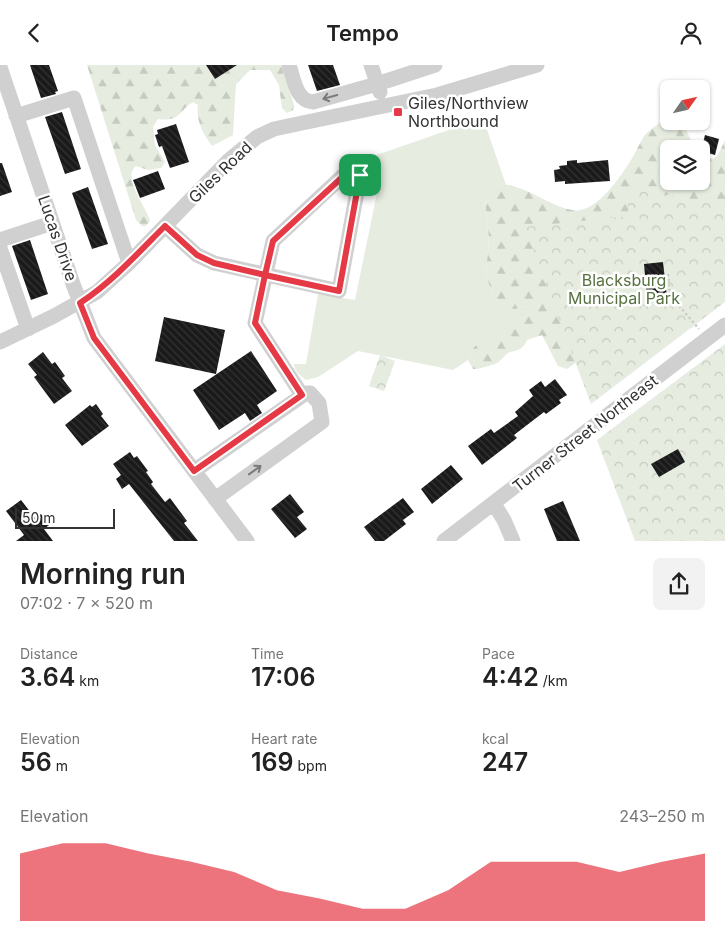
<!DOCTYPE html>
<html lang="en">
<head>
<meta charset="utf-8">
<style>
	:root { --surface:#fff; --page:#f2f2f2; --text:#222; --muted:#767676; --accent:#e63946 }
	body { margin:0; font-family:Inter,sans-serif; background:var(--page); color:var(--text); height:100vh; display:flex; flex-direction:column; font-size:19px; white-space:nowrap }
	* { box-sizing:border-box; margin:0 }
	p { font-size:16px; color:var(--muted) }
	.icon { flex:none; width:28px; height:28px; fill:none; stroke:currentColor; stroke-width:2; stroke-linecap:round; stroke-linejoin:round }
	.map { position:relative; height:476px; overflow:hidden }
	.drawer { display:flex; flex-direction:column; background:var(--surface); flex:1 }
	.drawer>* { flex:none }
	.needle { width:32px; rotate:56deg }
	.buttons { position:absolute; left:660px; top:15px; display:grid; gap:10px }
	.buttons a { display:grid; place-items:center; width:50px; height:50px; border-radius:8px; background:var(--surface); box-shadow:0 1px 4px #0004; font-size:25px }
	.scale { position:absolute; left:15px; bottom:12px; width:100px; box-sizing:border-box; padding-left:5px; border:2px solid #333; border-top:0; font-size:14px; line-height:18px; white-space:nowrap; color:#333; -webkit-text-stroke:4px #fff; paint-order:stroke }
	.pin { position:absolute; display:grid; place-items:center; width:42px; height:42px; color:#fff; margin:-21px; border-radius:10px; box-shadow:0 2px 8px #0006 }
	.round { display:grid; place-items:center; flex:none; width:52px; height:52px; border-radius:8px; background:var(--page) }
	.summary { display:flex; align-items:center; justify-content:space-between; height:85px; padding:0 20px }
	h1 { font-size:28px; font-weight:600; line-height:38px }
	.metrics { display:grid; grid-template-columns:repeat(3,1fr); gap:8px; height:85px; padding:5px 20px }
	.metrics div { display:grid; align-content:center }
	.metrics b { font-size:25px; font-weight:600 }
	.metrics small { font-size:14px; font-weight:400 }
	.metrics p { font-size:14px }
	.chart { height:140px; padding:10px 20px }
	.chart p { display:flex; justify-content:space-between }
	.chart svg { width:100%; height:90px; margin-top:5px; fill:var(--accent); opacity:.7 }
	header { display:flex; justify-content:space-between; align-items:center; height:65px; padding:0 20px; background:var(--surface); font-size:22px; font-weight:600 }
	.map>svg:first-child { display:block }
</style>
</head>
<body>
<header><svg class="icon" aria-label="back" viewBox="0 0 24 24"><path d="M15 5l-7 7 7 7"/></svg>Tempo<svg class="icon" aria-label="person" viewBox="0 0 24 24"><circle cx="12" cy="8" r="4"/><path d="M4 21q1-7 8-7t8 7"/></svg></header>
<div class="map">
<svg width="725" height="476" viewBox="0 0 725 476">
	<defs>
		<pattern id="forest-firs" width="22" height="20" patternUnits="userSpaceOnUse" patternTransform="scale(1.25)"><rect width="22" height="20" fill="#e6ecdf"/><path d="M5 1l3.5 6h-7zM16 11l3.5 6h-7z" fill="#c6cbc0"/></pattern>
		<pattern id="park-crowns" width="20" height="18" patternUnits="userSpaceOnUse" patternTransform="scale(1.25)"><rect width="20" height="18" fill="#e6ecdf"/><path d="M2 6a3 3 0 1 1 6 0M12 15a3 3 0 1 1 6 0" fill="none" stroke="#c6cbc0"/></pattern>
		<pattern id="building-back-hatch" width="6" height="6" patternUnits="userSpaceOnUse" patternTransform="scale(1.25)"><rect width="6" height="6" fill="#1a1a1a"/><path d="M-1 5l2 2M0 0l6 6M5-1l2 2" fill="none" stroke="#333"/></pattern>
	</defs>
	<rect width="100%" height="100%" fill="#fff"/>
	<path fill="#e6ecdf" d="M 483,53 L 506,120 L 501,119 L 485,134 L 489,174 L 486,208 L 491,226 L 497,236 L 515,244 L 529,241 L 534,243 L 532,248 L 505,261 L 489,274 L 476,280 L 471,286 L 468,295 L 453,305 L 358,286 L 318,312 L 306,315 C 301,311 294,306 294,299 L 306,299 L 318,229 L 355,235 L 378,123 L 367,120 L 371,92 Z"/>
	<path fill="url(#forest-firs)" d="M 87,0 L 206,0 L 215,14 L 235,1 L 234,0 L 281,0 L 294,40 L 293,45 L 287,48 L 282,43 L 279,20 L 270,5 L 250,5 L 236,19 L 233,70 L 212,81 C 203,68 196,57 198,40 L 193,37 C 178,46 181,57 158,54 L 153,62 L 155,80 L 165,97 L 161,103 L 148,105 L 136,101 C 121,112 147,143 150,156 L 146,161 L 142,161 L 136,155 Z
		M 665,48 L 669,48 L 669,56 L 682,56 L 695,84 L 669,84 L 669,116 L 701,116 L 701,89 L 713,94 L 718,90 L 725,75 L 725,170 L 582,293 L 567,304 L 558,301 L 542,270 L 527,275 C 523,285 517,285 508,288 C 505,290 502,294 499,297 C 496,299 477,305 473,304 L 468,295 L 471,286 L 476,280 L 489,274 L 505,261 L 532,248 L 533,243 L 529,241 L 515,244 L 504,243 L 497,236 L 491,226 L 486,208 L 489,174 L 485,134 L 501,119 C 530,122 546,140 572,145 C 597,150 623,108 634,90 C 638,83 641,75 645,70 C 654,60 661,61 665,48 Z"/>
	<path fill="url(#park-crowns)" d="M 628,123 L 725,140 L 725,237 L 591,339 L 525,162 L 628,151 Z
		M 725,279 L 725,476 L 635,476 L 597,375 Z
		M 380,290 L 395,296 L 384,326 L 369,321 Z"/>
	<path fill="url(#building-back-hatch)" d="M 30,0 L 49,0 L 58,26 L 55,27 L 56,29 L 41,33 Z
		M 206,0 L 237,0 L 215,14 Z
		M 308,0 L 333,0 L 340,20 L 317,26 Z
		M 62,47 L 81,104 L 65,109 L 45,52 Z
		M 176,59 L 189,97 L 170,103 L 162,81 L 159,82 L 155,70 L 158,69 L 157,65 Z
		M 705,70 L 719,74 L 715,90 L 701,86 Z
		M 577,95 L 577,98 L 608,95 L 610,116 L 565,119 L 565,116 L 555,117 L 554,105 L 560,104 L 559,101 L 567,100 L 567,96 Z
		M 0,98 L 2,98 L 12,127 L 0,131 Z
		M 158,106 L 165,124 L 140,133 L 133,115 Z
		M 88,122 L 108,179 L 92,184 L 72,128 Z
		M 30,175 L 48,229 L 31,235 L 12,181 Z
		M 663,197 L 667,232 L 647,234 L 644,199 Z
		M 164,252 L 225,265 L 216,309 L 155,296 Z
		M 251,286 L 277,326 L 257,340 L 262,348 L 250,356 L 245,348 L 219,365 L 193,325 Z
		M 43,287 L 52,299 L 55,297 L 65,311 L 62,313 L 72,326 L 54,339 L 34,312 L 37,310 L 28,299 Z
		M 555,314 L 567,330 L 559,335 L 561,338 L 546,349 L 544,347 L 514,370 L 517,373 L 482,400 L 468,381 L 491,364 L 494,368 L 518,351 L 515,347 L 533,331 L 529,325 L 541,316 L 545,322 Z
		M 96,339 L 103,349 L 101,351 L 109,361 L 82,381 L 65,360 L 90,340 L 92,342 Z
		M 678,384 L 685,397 L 659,412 L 651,399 Z
		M 130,387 L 134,393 L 137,391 L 148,406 L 146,407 L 153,417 L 151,419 L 165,437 L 170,433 L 187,456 L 184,458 L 198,476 L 174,476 L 129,419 L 122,424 L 116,414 L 121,410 L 113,399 Z
		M 451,400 L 463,414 L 432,439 L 421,424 Z
		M 290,429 L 304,447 L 297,452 L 307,464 L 295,473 L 271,444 Z
		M 403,433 L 414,447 L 403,455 L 406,459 L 384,476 L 375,476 L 364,462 Z
		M 21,435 L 35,453 L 41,449 L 49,460 L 44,464 L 53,476 L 16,476 L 24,470 L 6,446 Z
		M 563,436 L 580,476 L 557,476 L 544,444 Z"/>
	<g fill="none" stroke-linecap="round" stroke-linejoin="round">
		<path stroke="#cdcdcd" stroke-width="2.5" stroke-dasharray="2.5 2.5" stroke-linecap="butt" d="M 668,209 L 670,230 L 699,264"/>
		<path stroke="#d0d0d0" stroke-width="15" d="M 289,0 C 294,14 296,36 313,37 L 377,19 L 435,0
			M 371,0 L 380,27
			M 0,2 L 73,219 L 94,273 L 247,476
			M 16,51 L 74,33 L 129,198
			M 165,161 L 197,190 L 214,198 L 339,226 L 360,110 L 349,105 L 273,176 L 255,258 L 302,330
			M 0,175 L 52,158
			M 0,183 L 28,264
			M 0,277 L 54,251 L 97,227 L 129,198 L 229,95 L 257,72 L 274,64 L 302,58 L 437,30 L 537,0
			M 194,406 L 306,328 L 310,328 L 319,338 L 322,357 L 215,434
			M 494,439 L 504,455 L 513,476
			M 444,476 L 725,260"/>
	</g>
	<defs><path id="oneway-shaft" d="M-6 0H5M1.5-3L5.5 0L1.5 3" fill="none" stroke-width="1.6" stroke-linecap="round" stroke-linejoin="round" transform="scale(1.25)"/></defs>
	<g stroke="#7a7a7a">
		<use href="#oneway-shaft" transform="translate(330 32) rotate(165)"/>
		<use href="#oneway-shaft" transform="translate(255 405) rotate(-36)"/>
	</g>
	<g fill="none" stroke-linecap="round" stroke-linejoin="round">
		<defs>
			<path id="route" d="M 360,110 L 350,105 L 273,176 L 265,210 L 214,198 L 197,190 L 165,161 C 138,188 112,217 80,238 L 94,273 L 194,406 L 302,330 L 255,258 L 265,210 L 339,226 L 360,110"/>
		</defs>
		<use href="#route" stroke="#fff" stroke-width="10"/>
		<use href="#route" stroke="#e63946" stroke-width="6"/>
	</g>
	<rect fill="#e63946" stroke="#fff" stroke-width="2" x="393" y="42" width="10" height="10" rx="2.5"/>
	<g text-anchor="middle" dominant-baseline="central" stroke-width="5" stroke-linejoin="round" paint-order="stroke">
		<g font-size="16" fill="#333" stroke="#fff" text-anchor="start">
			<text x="408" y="38">Giles/Northview<tspan x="408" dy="18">Northbound</tspan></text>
		</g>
		<g font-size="16" fill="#333" stroke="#fff">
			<text transform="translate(220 107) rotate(-44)">Giles Road</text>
			<text transform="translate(58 173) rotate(71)">Lucas Drive</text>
			<text transform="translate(585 368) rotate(-38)">Turner Street Northeast</text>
		</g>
		<g font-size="16" fill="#56703f" stroke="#fff">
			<text x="624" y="215">Blacksburg<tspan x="624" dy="18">Municipal Park</tspan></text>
		</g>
	</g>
</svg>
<div class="buttons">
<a><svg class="needle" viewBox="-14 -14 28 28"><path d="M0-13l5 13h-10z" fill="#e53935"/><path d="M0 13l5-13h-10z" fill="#767676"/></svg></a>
<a><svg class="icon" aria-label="layers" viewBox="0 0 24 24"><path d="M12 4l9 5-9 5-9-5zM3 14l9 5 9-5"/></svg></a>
</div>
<div class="scale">50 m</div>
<div class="pin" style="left:360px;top:110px;background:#1e9e55"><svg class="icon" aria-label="arrive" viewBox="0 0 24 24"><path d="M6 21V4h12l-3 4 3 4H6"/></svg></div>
</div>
<section class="drawer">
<div class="summary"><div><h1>Morning run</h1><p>07:02 · 7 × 520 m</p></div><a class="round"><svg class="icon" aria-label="share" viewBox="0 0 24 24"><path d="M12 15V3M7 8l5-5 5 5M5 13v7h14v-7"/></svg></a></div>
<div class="metrics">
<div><p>Distance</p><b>3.64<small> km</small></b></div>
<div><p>Time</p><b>17:06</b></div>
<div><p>Pace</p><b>4:42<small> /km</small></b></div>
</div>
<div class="metrics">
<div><p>Elevation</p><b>56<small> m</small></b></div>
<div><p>Heart rate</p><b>169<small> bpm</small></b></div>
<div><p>kcal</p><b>247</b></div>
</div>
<div class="chart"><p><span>Elevation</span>243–250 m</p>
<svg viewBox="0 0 160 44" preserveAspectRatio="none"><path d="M0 44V11L10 6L20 6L30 11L40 15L50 20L60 29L70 33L80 38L90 38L100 29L110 15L120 15L130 15L140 20L150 15L160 11V44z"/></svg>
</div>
</section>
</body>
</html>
